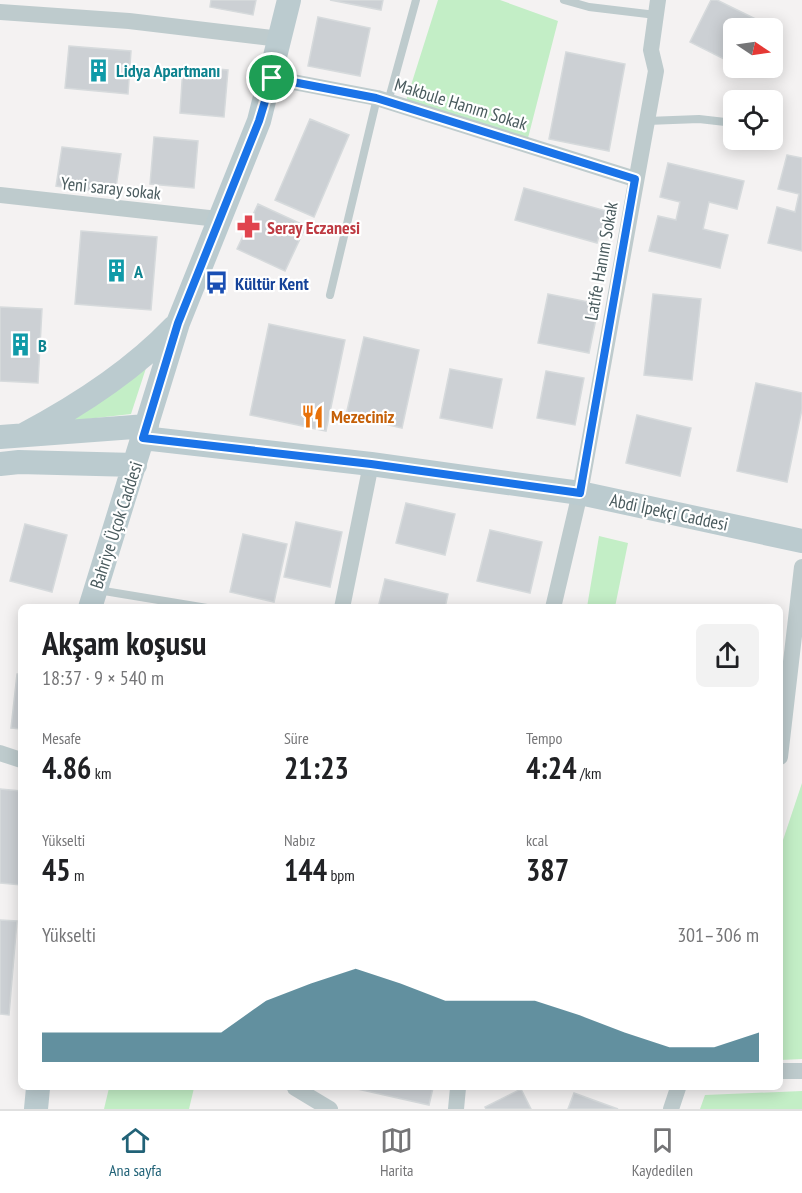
<!DOCTYPE html>
<html lang="tr">
<head>
<meta charset="utf-8">
<style>
	:root { --surface:#fff; --page:#f2f2f2; --text:#202124; --muted:#757577; --line:#e0e0e0; --accent:#216277 }
	body { margin:0; font-family:"PT Sans Narrow",sans-serif; background:var(--page); color:var(--text); height:100vh; display:flex; flex-direction:column; font-size:22px; white-space:nowrap }
	* { box-sizing:border-box; margin:0 }
	p { font-size:20px; color:var(--muted) }
	.icon { flex:none; width:33px; height:33px; fill:none; stroke:currentColor; stroke-width:2; stroke-linecap:round; stroke-linejoin:round }
	.map { position:relative; flex:1; overflow:hidden }
	.details { position:absolute; left:18px; top:604px; width:765px; height:486px; display:flex; flex-direction:column; background:var(--surface); border-radius:9px; box-shadow:0 3px 15px #0003 }
	.details>* { flex:none }
	.needle { width:39px; rotate:103deg }
	.tools { position:absolute; left:723px; top:18px; display:grid; gap:12px }
	.tools a { display:grid; place-items:center; width:60px; height:60px; border-radius:9px; background:var(--surface); box-shadow:0 3px 15px #0003; font-size:30px }
	.pin { position:absolute; display:grid; place-items:center; width:51px; height:51px; color:#fff; margin:-26px; border:3px solid #fff; border-radius:50%; box-shadow:0 2px 6px #0007 }
	.round { display:grid; place-items:center; flex:none; width:63px; height:63px; border-radius:9px; background:var(--page) }
	.overview { display:flex; align-items:center; justify-content:space-between; height:102px; padding:0 24px }
	h1 { font-size:33px; font-weight:800; line-height:45px }
	.metrics { display:grid; grid-template-columns:repeat(3,1fr); gap:9px; height:102px; padding:6px 24px }
	.metrics div { display:grid; align-content:center }
	.metrics b { font-size:30px; font-weight:800 }
	.metrics small { font-size:16px; font-weight:400 }
	.metrics p { font-size:16px }
	.chart { height:168px; padding:12px 24px }
	.chart p { display:flex; justify-content:space-between }
	.chart svg { width:100%; height:108px; margin-top:6px; fill:var(--accent); opacity:.7 }
	.dock { display:flex; justify-content:space-around; align-items:center; height:84px; border-top:2px solid var(--line); background:var(--surface); font-size:16px; color:var(--muted) }
	.dock a { display:grid; justify-items:center; gap:3px }
	.dock .current { color:var(--accent) }
	.map>svg:first-child { display:block }
</style>
</head>
<body>
<div class="map">
<svg width="802" height="1109" viewBox="0 0 802 1109">
	<rect width="100%" height="100%" fill="#f4f2f2"/>
	<path fill="#c3eec6" d="M 438,0 L 500,0 L 558,21 L 528,138 L 406,101 Z
		M 148,362 L 131,414 L 61,422 Z
		M 599,536 L 628,543 L 615,607 L 587,607 Z
		M 802,783 L 802,1059 L 780,1060 L 780,849 Z
		M 109,1088 L 194,1088 L 189,1109 L 104,1109 Z
		M 802,1091 L 802,1109 L 700,1109 L 705,1095 Z"/>
	<path fill="#ccd0d4" stroke="#d6dadc" stroke-width="1.5" d="M 211,0 L 256,0 L 253,15 L 210,7 Z
		M 330,0 L 383,0 L 381,10 Z
		M 711,0 L 717,0 L 772,27 L 734,28 L 734,64 L 690,42 Z
		M 318,17 L 370,28 L 360,76 L 308,66 Z
		M 69,46 L 131,51 L 128,94 L 65,88 Z
		M 566,52 L 625,64 L 609,151 L 549,139 Z
		M 183,66 L 228,70 L 224,117 L 180,113 Z
		M 310,119 L 349,135 L 314,217 L 275,200 Z
		M 154,137 L 198,141 L 194,188 L 150,184 Z
		M 62,147 L 121,154 L 115,194 L 56,186 Z
		M 787,155 L 802,158 L 802,251 L 768,243 L 777,207 L 795,212 L 799,194 L 778,189 Z
		M 668,163 L 744,181 L 737,209 L 709,202 L 703,229 L 728,235 L 720,268 L 649,251 L 658,216 L 676,220 L 680,202 L 660,197 Z
		M 524,188 L 606,211 L 597,243 L 515,220 Z
		M 258,204 L 306,226 L 285,271 L 237,249 Z
		M 81,231 L 157,237 L 151,310 L 75,304 Z
		M 548,294 L 599,304 L 589,353 L 538,343 Z
		M 653,294 L 701,299 L 692,380 L 644,375 Z
		M 0,307 L 42,309 L 38,383 L 0,381 Z
		M 269,324 L 345,340 L 326,431 L 250,415 Z
		M 364,337 L 419,350 L 402,428 L 346,415 Z
		M 450,369 L 502,379 L 492,428 L 440,418 Z
		M 546,371 L 584,378 L 575,425 L 537,418 Z
		M 756,383 L 802,393 L 802,409 L 787,482 L 737,471 Z
		M 637,415 L 691,428 L 680,476 L 626,463 Z
		M 406,503 L 455,514 L 445,555 L 396,543 Z
		M 296,522 L 342,532 L 330,587 L 284,577 Z
		M 25,524 L 67,535 L 52,592 L 10,581 Z
		M 490,530 L 542,542 L 530,593 L 477,581 Z
		M 243,534 L 287,544 L 274,602 L 230,592 Z
		M 385,579 L 448,594 L 445,608 L 378,608 Z
		M 17,674 L 21,674 L 21,729 L 11,728 Z
		M 0,789 L 21,791 L 21,885 L 0,883 Z
		M 0,920 L 17,921 L 9,1015 L 0,1014 Z
		M 353,1088 L 433,1088 L 429,1105 Z
		M 521,1089 L 531,1109 L 486,1109 L 485,1107 Z
		M 574,1093 L 618,1109 L 568,1109 Z"/>
	<g fill="none" stroke-linecap="round" stroke-linejoin="round">
		<path stroke="#becbcd" stroke-width="8" d="M 564,0 L 589,7 L 656,15
			M 388,102 L 416,0
			M 647,121 L 699,119 L 734,123
			M 772,134 L 777,135
			M 330,295 L 377,98
			M 98,590 L 207,608"/>
		<path stroke="#becbcd" stroke-width="16" d="M 0,12 L 129,21 L 280,39
			M 272,78 L 377,98 L 635,179
			M 0,195 L 218,219
			M 342,608 L 371,464
			M 553,608 L 580,493 L 656,71 L 651,50 L 658,0
			M 0,753 L 21,760
			M 780,757 L 802,567
			M 780,1071 L 802,1071
			M 295,1088 L 330,1109
			M 456,1109 L 458,1088
			M 671,1109 L 678,1088"/>
		<path stroke="#bbcbcf" stroke-width="24" d="M 23,435 C 78,406 131,372 174,327
			M 0,437 L 147,426
			M 143,438 L 371,464 L 580,493 L 802,541
			M 0,464 L 19,462 L 135,465
			M 90,608 L 178,323 L 259,121 L 289,0
			M 36,1109 L 38,1088"/>
	</g>
	<g fill="none" stroke-linecap="round" stroke-linejoin="round">
		<defs>
			<path id="route" d="M 272,78 L 376,98 L 635,179 L 580,493 L 371,464 L 143,438 L 178,323 L 259,121 Z"/>
		</defs>
		<use href="#route" stroke="#fff" stroke-width="12"/>
		<use href="#route" stroke="#1a73e8" stroke-width="8"/>
	</g>
	<defs>
		<symbol id="building-bare" viewBox="-9 -9 18 18"><path d="M-4-6H4V6H1V3H-1V6H-4ZM-2.5-4.3h1.7v1.8h-1.7ZM.8-4.3h1.7v1.8H.8ZM-2.5-1h1.7V.8h-1.7ZM.8-1h1.7V.8H.8Z" fill="#0f9aa8" stroke="#fff" stroke-width="2.5" paint-order="stroke"/></symbol>
		<symbol id="pharmacy-bare" viewBox="-9 -9 18 18"><path d="M-2-6h4v4h4v4h-4v4h-4v-4h-4v-4h4Z" fill="#e0444e" stroke="#fff" stroke-width="2.5" paint-order="stroke"/></symbol>
		<symbol id="bus-bare" viewBox="-9 -9 18 18"><path d="M-5-6H5V4H4V6H2V4H-2V6H-4V4H-5ZM-3.5-4V0h7V-4ZM-3.5 1.2v1.5H-2V1.2ZM2 1.2v1.5H3.5V1.2Z" fill="#1a4fb4" stroke="#fff" stroke-width="2.5" paint-order="stroke"/></symbol>
		<symbol id="restaurant-bare" viewBox="-9 -9 18 18"><path d="M-5-6h1v4h1v-4h1v4h1v-4h1v5L-1.5 .5V6h-2V.5L-5-1ZM5-6V6H3V1.5H1.5Q1.5-4 5-6Z" fill="#e8710a" stroke="#fff" stroke-width="2.5" paint-order="stroke"/></symbol>
	</defs>
	<g fill-rule="evenodd">
		<use href="#building-bare" x="82" y="54" width="33" height="33"/>
		<use href="#pharmacy-bare" x="232" y="210" width="33" height="33"/>
		<use href="#building-bare" x="100" y="254" width="33" height="33"/>
		<use href="#bus-bare" x="200" y="266" width="33" height="33"/>
		<use href="#building-bare" x="4" y="328" width="33" height="33"/>
		<use href="#restaurant-bare" x="296" y="400" width="33" height="33"/>
	</g>
	<g text-anchor="middle" dominant-baseline="central" stroke-width="4.5" stroke-linejoin="round" paint-order="stroke">
		<g font-size="18" font-weight="bold" fill="#0d838f" stroke="#fff" text-anchor="start">
			<text x="116" y="70">Lidya Apartmanı</text>
			<text x="134" y="271">A</text>
			<text x="38" y="345">B</text>
		</g>
		<g font-size="18" fill="#4a5b5e" stroke="#fff">
			<text transform="translate(461 104) rotate(17)">Makbule Hanım Sokak</text>
			<text transform="translate(111 188) rotate(6)">Yeni saray sokak</text>
			<text transform="translate(601 261) rotate(-80)">Latife Hanım Sokak</text>
			<text transform="translate(669 512) rotate(12)">Abdi İpekçi Caddesi</text>
			<text transform="translate(116 525) rotate(-72)">Bahriye Üçok Caddesi</text>
		</g>
		<g font-size="18" font-weight="bold" fill="#be3a42" stroke="#fff" text-anchor="start">
			<text x="267" y="227">Seray Eczanesi</text>
		</g>
		<g font-size="18" font-weight="bold" fill="#164399" stroke="#fff" text-anchor="start">
			<text x="235" y="283">Kültür Kent</text>
		</g>
		<g font-size="18" font-weight="bold" fill="#c56008" stroke="#fff" text-anchor="start">
			<text x="331" y="416">Mezeciniz</text>
		</g>
	</g>
</svg>
<div class="tools">
<a><svg class="needle" viewBox="-14 -14 28 28"><path d="M0-13l5 13h-10z" fill="#e53935"/><path d="M0 13l5-13h-10z" fill="#757577"/></svg></a>
<a><svg class="icon" aria-label="locate" viewBox="0 0 24 24"><circle cx="12" cy="12" r="6"/><path d="M12 2v4M12 18v4M2 12h4M18 12h4"/></svg></a>
</div>
<div class="pin" style="left:272px;top:78px;background:#1e9e55"><svg class="icon" aria-label="arrive" viewBox="0 0 24 24"><path d="M6 21V4h12l-3 4 3 4H6"/></svg></div>
<section class="details">
<div class="overview"><div><h1>Akşam koşusu</h1><p>18:37 · 9 × 540 m</p></div><a class="round"><svg class="icon" aria-label="share" viewBox="0 0 24 24"><path d="M12 15V3M7 8l5-5 5 5M5 13v7h14v-7"/></svg></a></div>
<div class="metrics">
<div><p>Mesafe</p><b>4.86<small> km</small></b></div>
<div><p>Süre</p><b>21:23</b></div>
<div><p>Tempo</p><b>4:24<small> /km</small></b></div>
</div>
<div class="metrics">
<div><p>Yükselti</p><b>45<small> m</small></b></div>
<div><p>Nabız</p><b>144<small> bpm</small></b></div>
<div><p>kcal</p><b>387</b></div>
</div>
<div class="chart"><p><span>Yükselti</span>301–306 m</p>
<svg viewBox="0 0 160 44" preserveAspectRatio="none"><path d="M0 44V32L10 32L20 32L30 32L40 32L50 19L60 12L70 6L80 12L90 19L100 19L110 19L120 25L130 32L140 38L150 38L160 32V44z"/></svg>
</div>
</section>
</div>
<nav class="dock">
<a class="current"><svg class="icon" aria-label="home" viewBox="0 0 24 24"><path d="M3 11l9-7 9 7M6 9v11h12V9"/></svg>Ana sayfa</a>
<a><svg class="icon" aria-label="map" viewBox="0 0 24 24"><path d="M3 6l6-2 6 2 6-2v14l-6 2-6-2-6 2zM9 4v14M15 6v14"/></svg>Harita</a>
<a><svg class="icon" aria-label="saved" viewBox="0 0 24 24"><path d="M7 4h10v16l-5-4-5 4z"/></svg>Kaydedilen</a>
</nav>
</body>
</html>
